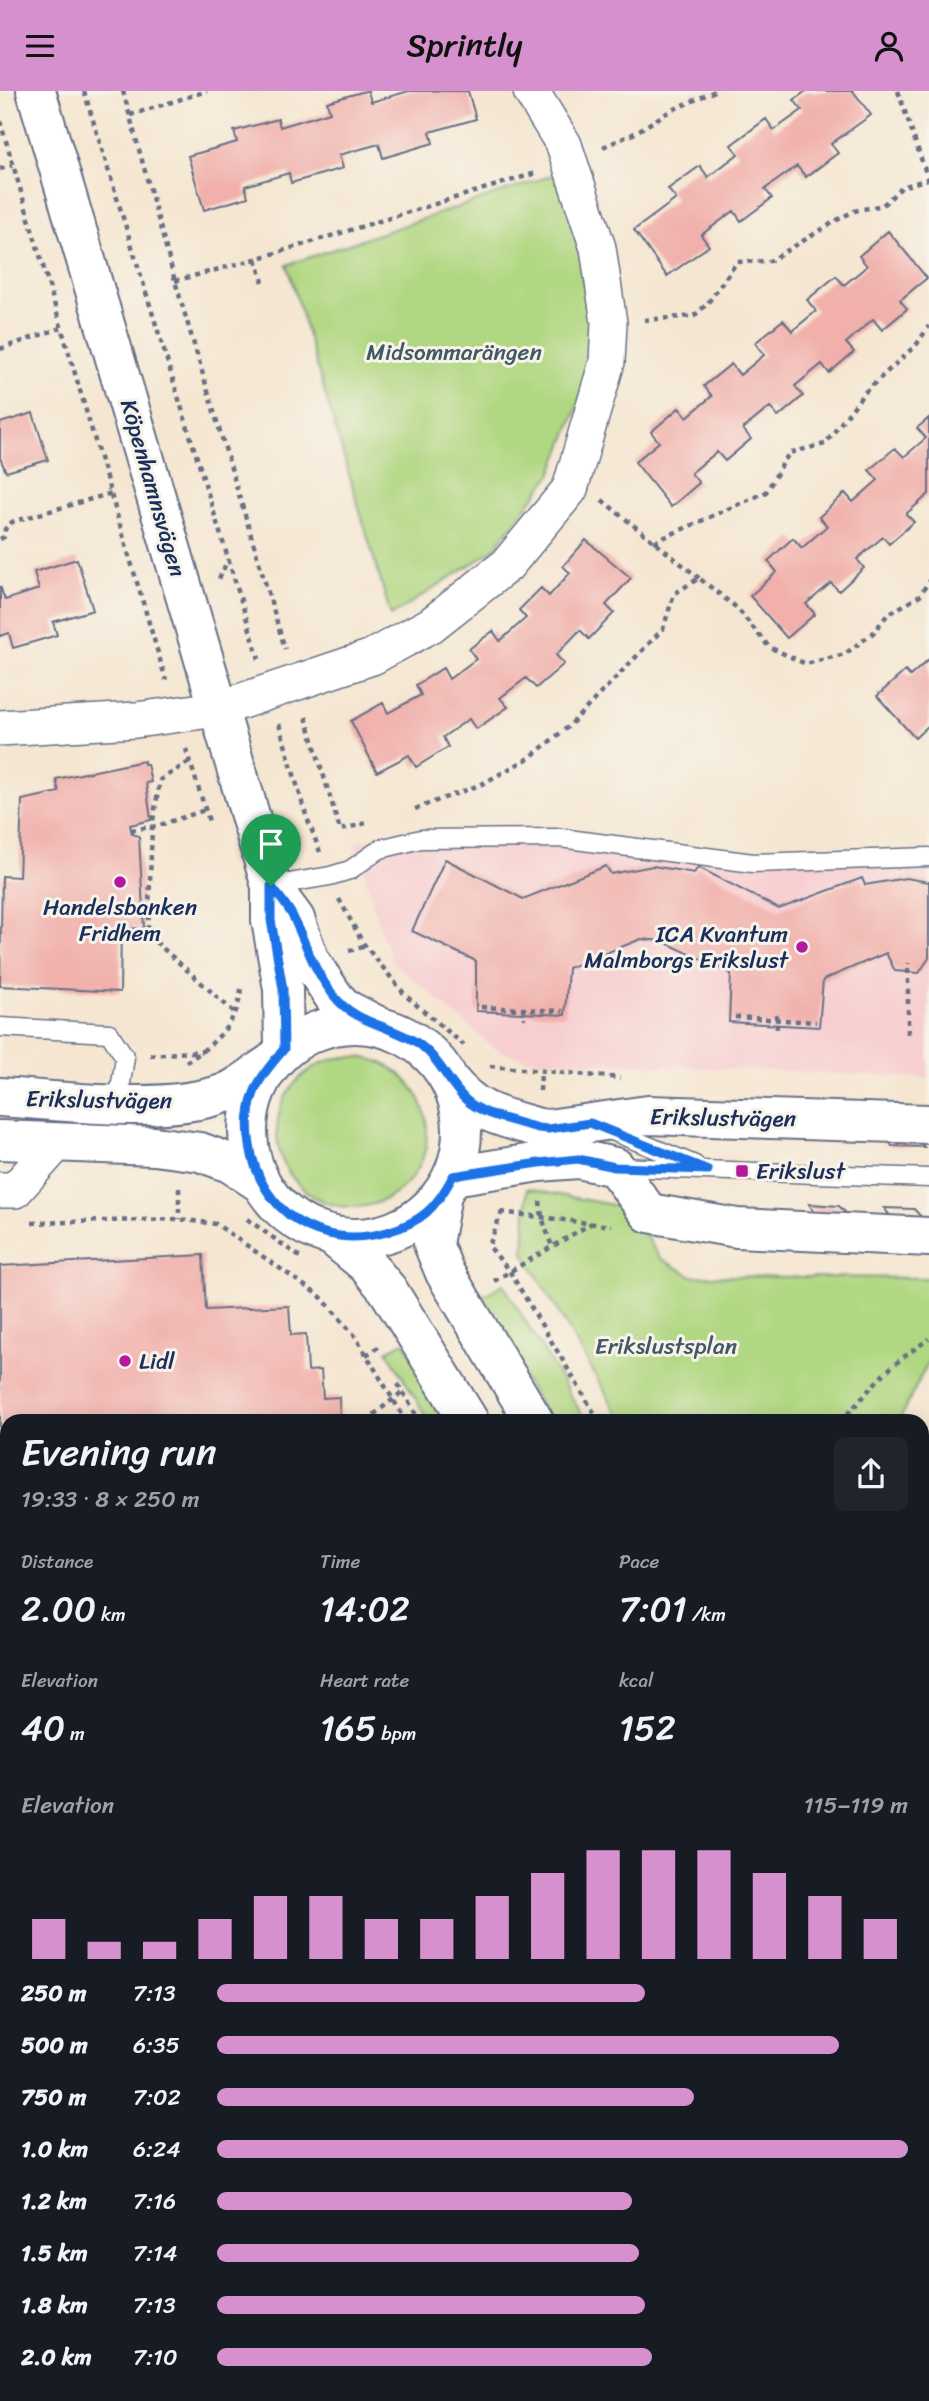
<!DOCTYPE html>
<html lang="en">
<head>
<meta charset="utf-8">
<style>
	:root { --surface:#171b24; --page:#20242c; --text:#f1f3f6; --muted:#9ea1a6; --accent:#d690ce }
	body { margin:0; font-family:Sriracha,sans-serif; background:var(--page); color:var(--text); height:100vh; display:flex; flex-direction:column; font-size:26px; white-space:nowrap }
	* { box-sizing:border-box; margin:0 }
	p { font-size:23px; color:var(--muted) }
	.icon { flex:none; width:38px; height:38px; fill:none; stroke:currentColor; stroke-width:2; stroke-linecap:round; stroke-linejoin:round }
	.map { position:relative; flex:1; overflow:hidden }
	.details { position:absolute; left:0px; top:1323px; width:929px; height:987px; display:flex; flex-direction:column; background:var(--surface); border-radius:21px 21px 0 0; box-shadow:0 4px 18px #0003 }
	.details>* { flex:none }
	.pin { position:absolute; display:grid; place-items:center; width:60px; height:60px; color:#fff; margin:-72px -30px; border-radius:50% 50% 50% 0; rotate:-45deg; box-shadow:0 0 7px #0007 }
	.pin .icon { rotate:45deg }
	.round { display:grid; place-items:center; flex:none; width:74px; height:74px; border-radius:10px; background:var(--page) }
	.overview { display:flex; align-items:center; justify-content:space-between; height:119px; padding:0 21px }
	h1 { font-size:38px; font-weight:600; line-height:52px }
	.metrics { display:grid; grid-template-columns:repeat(3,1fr); gap:10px; height:119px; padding:7px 21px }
	.metrics div { display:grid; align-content:center }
	.metrics b { font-size:35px; font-weight:600 }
	.metrics small { font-size:19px; font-weight:400 }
	.metrics p { font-size:19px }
	.chart { height:196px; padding:14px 21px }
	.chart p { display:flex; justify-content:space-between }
	.chart svg { width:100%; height:126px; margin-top:7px; stroke:var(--accent); stroke-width:6 }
	ul { padding:0 21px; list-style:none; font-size:23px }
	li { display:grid; grid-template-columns:112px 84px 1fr; align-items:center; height:52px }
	li i { height:18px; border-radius:9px; background:var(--accent) }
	header { display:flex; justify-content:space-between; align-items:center; height:91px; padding:0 21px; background:var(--accent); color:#111; font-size:32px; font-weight:600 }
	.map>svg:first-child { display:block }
</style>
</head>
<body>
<header><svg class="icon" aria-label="menu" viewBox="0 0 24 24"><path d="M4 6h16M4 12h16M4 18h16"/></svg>Sprintly<svg class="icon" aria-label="person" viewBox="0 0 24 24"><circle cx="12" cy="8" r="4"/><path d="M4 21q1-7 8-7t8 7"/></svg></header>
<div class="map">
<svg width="929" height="2310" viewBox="0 0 929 2310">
	<rect width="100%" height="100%" fill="#f7f3e8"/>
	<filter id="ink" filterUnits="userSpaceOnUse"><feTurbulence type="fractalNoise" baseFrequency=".0143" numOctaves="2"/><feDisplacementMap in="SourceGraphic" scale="14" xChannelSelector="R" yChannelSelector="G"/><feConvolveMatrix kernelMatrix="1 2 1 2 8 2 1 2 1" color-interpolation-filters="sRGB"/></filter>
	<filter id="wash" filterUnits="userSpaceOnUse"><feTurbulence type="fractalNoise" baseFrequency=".00686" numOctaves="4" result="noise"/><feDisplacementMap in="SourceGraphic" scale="28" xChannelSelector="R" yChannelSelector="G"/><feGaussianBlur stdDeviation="1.57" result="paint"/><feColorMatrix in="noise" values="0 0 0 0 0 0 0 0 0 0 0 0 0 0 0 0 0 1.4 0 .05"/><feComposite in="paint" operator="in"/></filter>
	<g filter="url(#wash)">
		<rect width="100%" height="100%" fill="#f5e6d1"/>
		<path fill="#f7cfd1" d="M 419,740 L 787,767 L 929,762 L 929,987 L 531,969 L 505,962 L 492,955 L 393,871 L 382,844 L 355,751 Z"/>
		<path fill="#b0d781" stroke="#668370" stroke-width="2" d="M 562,81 L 588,164 L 595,272 L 551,384 L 493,459 L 391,525 L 287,174 Z
			M277 1041a75 75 0 1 1 150 0a75 75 0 1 1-150 0Z
			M 527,1098 L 628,1117 L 660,1167 L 692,1185 L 929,1187 L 929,1269 L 899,1330 L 622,1330 L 524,1162 Z
			M 503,1193 L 586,1330 L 550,1330 L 476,1209 Z
			M 404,1251 L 452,1330 L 429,1330 L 387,1260 Z
			M 7,1482 L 7,1634 L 0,1640 L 0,1483 Z"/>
		<g id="blocks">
			<path fill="#f1b0ac" d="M 365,0 L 368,0 L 371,11 L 409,0 L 468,0 L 476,28 L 430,41 L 433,52 L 383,67 L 379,53 L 339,64 L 343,77 L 291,92 L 289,82 L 245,95 L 248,106 L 204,119 L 188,65 L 237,51 L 234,40 L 278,28 L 280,36 L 330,21 L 327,11 Z
				M 806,0 L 853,0 L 871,24 L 831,53 L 838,62 L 806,86 L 797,75 L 765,98 L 772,107 L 741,130 L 734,120 L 701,144 L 709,155 L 667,185 L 634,139 L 676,108 L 668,98 L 700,75 L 708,86 L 738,63 L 731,54 L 766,28 L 774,39 L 802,19 L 794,9 Z
				M 888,140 L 927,187 L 900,209 L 907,218 L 882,239 L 873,228 L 846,252 L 854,261 L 829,282 L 822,273 L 795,295 L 803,305 L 778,326 L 770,316 L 743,338 L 751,348 L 725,370 L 717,361 L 691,382 L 699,392 L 671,416 L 635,371 L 659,351 L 651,341 L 679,317 L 687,326 L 712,305 L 704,295 L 731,273 L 740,284 L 764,264 L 755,252 L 783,229 L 792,240 L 816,220 L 807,209 L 836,185 L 844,194 L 867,175 L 859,165 Z
				M 33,322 L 48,369 L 6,381 L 0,367 L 0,332 Z
				M 929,327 L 929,403 L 906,423 L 914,431 L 889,453 L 883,446 L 857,468 L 864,477 L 839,500 L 831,492 L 806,513 L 815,523 L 787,547 L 750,505 L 777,481 L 768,470 L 793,447 L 802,457 L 827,435 L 819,426 L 845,402 L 853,411 L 878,389 L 869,379 L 895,357 L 904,366 L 926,347 L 917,337 Z
				M 586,449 L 631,487 L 606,514 L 614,522 L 589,548 L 580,539 L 556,564 L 564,573 L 536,597 L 526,587 L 500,607 L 508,616 L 476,638 L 469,628 L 443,646 L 448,656 L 416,676 L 409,664 L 377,681 L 351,630 L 383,612 L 388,622 L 421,604 L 416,594 L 443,577 L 449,588 L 476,568 L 469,558 L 493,540 L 500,550 L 526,527 L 519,519 L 541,497 L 549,505 L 570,482 L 563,475 Z
				M 77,468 L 93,519 L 53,531 L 57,544 L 13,557 L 9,542 L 0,545 L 0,495 L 5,509 L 39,498 L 34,481 Z
				M 929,568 L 929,634 L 915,647 L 877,605 L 905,580 L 910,585 Z
				M 144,670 L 144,673 L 147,673 L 151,691 L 146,692 L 151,729 L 130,734 L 132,743 L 139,745 L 144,837 L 121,838 L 120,901 L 0,895 L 2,785 L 19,786 L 22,709 L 59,701 L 56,688 Z
				M 445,768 L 523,808 L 606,775 L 611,783 L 653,775 L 694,782 L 698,776 L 779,818 L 862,787 L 865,794 L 906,787 L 929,791 L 929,867 L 919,882 L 895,880 L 886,862 L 823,889 L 819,936 L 729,931 L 731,882 L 662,850 L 641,848 L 568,877 L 565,924 L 476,920 L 476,870 L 412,840 Z
				M 884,1044 L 914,1046 L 924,1056 L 892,1055 Z
				M 809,1113 L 839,1115 L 849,1125 L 816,1124 Z
				M 884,1117 L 914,1118 L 924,1129 L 892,1127 Z
				M 203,1164 L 206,1219 L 289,1215 L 291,1244 L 306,1243 L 308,1280 L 321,1279 L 323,1307 L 339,1306 L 340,1330 L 7,1330 L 7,1376 L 0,1377 L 0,1175 Z
				M 929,1450 L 929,1540 L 922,1544 L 922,1454 Z
				M 929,1586 L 929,1650 L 922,1638 L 922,1590 Z
				M 929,1745 L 929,1804 L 922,1793 L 922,1749 Z
				M 922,2133 L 929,2144 L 929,2263 L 922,2252 Z
				M 368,2303 L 410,2303 L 414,2310 L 372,2310 Z"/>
		</g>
	</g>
	<g filter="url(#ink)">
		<use href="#blocks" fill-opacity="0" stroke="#676f86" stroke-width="2"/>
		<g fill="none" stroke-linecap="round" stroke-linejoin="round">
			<defs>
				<path id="service" d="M 271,795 L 330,785 L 350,779 L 380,758 L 421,748 L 560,747 L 753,772 L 929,766
					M 0,936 L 109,942 L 125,966 L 118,1012
					M 605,1037 L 695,1074
					M 618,1076 L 929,1087"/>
				<path id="minor" d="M 0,637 L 136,629 L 218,618 L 372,566 L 431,534 L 507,474 L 570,398 L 607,271 L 609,232 L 598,157 L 564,54 L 531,0
					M 0,1099 L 15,1099 L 58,1051
					M 0,1778 L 7,1783"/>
				<path id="tertiary" d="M 36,0 L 271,795 L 271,829 L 283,898 L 284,958
					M 278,805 L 295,828 L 310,870 L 334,906 L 345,918 L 376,934
					M248 1040a107 107 0 1 1 214 0a107 107 0 1 1-214 0Z
					M 449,989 C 477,1023 498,1025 539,1037 L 548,1038 L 648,1024 L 929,1033
					M 0,1006 C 64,1010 165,1024 225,1002 C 240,996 256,982 270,973
					M 0,1049 L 154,1055 L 200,1061 L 230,1072 L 259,1091
					M 453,1085 L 539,1071 L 578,1068 L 615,1076 L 649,1122 L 737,1137 L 929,1146
					M 441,1109 L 433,1153 L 445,1182 L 534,1330
					M 331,1144 L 366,1173 L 388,1199 L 469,1330
					M 922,2017 L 929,2029
					M 97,2310 L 98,2303"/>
			</defs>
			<use href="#service" stroke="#676f86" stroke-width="21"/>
			<use href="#minor" stroke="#676f86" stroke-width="38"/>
			<use href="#tertiary" stroke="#676f86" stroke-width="42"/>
			<path stroke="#676f86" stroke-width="4.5" stroke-dasharray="5 5" stroke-linecap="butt" d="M 84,0 L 259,568
				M 123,0 L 175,190 L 285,558
				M 898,0 L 929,91
				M 130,24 L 207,0
				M 0,30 L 166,589
				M 603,56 L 633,43 L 670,20 L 715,0
				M 0,78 L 13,74
				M 256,168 L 263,191
				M 175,190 L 256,168 L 536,82
				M 644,229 L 694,225 L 707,213 L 737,171 L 770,170 L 839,128 L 854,120 L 883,114 L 902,96 L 928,88
				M 0,258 L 61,237
				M 602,409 L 699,487
				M 0,448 L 4,446 L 5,438 L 12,431 L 112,402
				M 654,451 L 766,401 L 789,362 L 825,353 L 864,302 L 917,253 L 929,235
				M 219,488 L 228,468
				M 306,626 L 340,739 L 366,732
				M 279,633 L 305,721 L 320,761
				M 186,658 L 209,730
				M 189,671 L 160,689 L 152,736 L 148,844 L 235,922
				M 415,718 L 482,693 L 529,667 L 569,635 L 663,538 L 674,503 L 699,487 L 737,517 L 769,556 L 806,573 L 845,563 L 873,542 L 888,523 L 920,505 L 929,489
				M 131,739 L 157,735 L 205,719
				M 339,808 L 363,852 L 406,905 L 464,954
				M 121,844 L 148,844
				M 349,860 L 366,855
				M 481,916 L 563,920
				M 523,916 L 524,928
				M 776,923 L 777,939
				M 735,926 L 816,931
				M 908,943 L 908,872
				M 150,964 L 204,960
				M 186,971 C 205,960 225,943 235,922 C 239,914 240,903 242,894
				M 490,975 L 620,987
				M 540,1000 L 541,981
				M 179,1097 L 179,1128
				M 540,1110 L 542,1126 L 552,1156
				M 502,1120 L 489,1155 L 510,1181 L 599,1330
				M 501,1121 L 611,1135
				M 247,1128 L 300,1166
				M 32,1132 L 179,1128 L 216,1133 L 321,1206 L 355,1245 L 406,1330
				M 494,1190 L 592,1132
				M 366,1264 L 380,1255
				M 398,1293 L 420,1330
				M 366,1330 L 402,1301
				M 840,1330 C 857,1315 869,1297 885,1282 C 899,1269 914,1258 929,1248
				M 922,1572 L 929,1568
				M 922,1648 L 929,1657
				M 0,1652 L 7,1647
				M 922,1798 L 929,1809
				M 922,1833 L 929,1829
				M 922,1853 L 929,1865
				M 0,1869 L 7,1874
				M 922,1928 L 929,1939
				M 922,2114 L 929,2126
				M 922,2291 L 929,2304
				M 483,2303 L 487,2310
				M 55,2310 L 56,2303
				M 148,2310 L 149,2303
				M 537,2310 L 548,2303
				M 928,2310 L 929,2309"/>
			<use href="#service" stroke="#fff" stroke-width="18"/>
			<use href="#minor" stroke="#fff" stroke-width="35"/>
			<use href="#tertiary" stroke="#fff" stroke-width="38"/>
		</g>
	</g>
	<g fill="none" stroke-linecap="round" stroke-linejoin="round" filter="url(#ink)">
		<defs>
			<path id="route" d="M 271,795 C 279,806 290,817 295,830 C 308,858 314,880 334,905 C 355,932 389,934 416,951 C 438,965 447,990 465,1008 C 483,1025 515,1030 538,1037 L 548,1038 L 590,1032 L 708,1079 L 615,1076 L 578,1068 L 539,1072 L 453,1085 C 436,1117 422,1131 387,1141 C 321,1160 260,1122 250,1054 C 247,1037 248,1018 254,1002 C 260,986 273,971 284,958 L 283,898 L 271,829 Z"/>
		</defs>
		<use href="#route" stroke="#fff" stroke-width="14"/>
		<use href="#route" stroke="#1a73e8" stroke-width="9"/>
	</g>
	<g fill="#b5179e" stroke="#f7f3e8" stroke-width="2.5">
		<circle cx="120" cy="791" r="7"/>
		<circle cx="802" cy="856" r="7"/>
		<rect x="735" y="1073" width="14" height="14" rx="3.5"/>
		<circle cx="125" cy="1270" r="7"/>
	</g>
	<g text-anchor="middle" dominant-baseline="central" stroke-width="6" stroke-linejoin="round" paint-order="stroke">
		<g font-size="23" fill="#405967" stroke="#f7f3e8">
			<text x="454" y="261">Midsommarängen</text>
			<text x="666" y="1255">Erikslustsplan</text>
		</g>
		<g font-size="23" fill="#1b2f5e" stroke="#f7f3e8">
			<text transform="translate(153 397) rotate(74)">Köpenhamnsvägen</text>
			<text transform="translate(99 1009) rotate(1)">Erikslustvägen</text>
			<text transform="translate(723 1027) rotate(1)">Erikslustvägen</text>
		</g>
		<g font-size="23" fill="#1b2f5e" stroke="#f7f3e8" text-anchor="start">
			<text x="120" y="816" text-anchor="middle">Handelsbanken<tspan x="120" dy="26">Fridhem</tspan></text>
			<text x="788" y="843" text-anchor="end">ICA Kvantum<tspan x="788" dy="26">Malmborgs Erikslust</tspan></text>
			<text x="756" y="1080">Erikslust</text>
			<text x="139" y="1270">Lidl</text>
		</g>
	</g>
</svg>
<div class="pin" style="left:271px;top:795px;background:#1e9e55"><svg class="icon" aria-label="arrive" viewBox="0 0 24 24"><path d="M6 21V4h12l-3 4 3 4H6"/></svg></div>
<section class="details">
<div class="overview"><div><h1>Evening run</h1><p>19:33 · 8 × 250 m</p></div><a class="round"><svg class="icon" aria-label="share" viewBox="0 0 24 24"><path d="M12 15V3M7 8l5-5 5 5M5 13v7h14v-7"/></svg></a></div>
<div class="metrics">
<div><p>Distance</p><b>2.00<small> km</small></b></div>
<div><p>Time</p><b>14:02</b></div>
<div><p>Pace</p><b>7:01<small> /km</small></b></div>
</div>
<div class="metrics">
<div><p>Elevation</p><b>40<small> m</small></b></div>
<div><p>Heart rate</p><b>165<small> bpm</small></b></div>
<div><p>kcal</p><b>152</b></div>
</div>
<div class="chart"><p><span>Elevation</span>115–119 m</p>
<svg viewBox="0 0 160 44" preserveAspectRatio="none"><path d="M5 44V30M15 44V38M25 44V38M35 44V30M45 44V22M55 44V22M65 44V30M75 44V30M85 44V22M95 44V14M105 44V6M115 44V6M125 44V6M135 44V14M145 44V22M155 44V30"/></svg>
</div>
<ul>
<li><b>250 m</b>7:13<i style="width:62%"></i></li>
<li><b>500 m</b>6:35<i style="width:90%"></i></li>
<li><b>750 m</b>7:02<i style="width:69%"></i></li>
<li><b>1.0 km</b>6:24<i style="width:100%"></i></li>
<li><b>1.2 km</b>7:16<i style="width:60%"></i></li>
<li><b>1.5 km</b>7:14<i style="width:61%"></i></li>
<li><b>1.8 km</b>7:13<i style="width:62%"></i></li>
<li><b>2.0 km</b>7:10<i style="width:63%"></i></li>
</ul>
</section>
</div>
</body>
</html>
